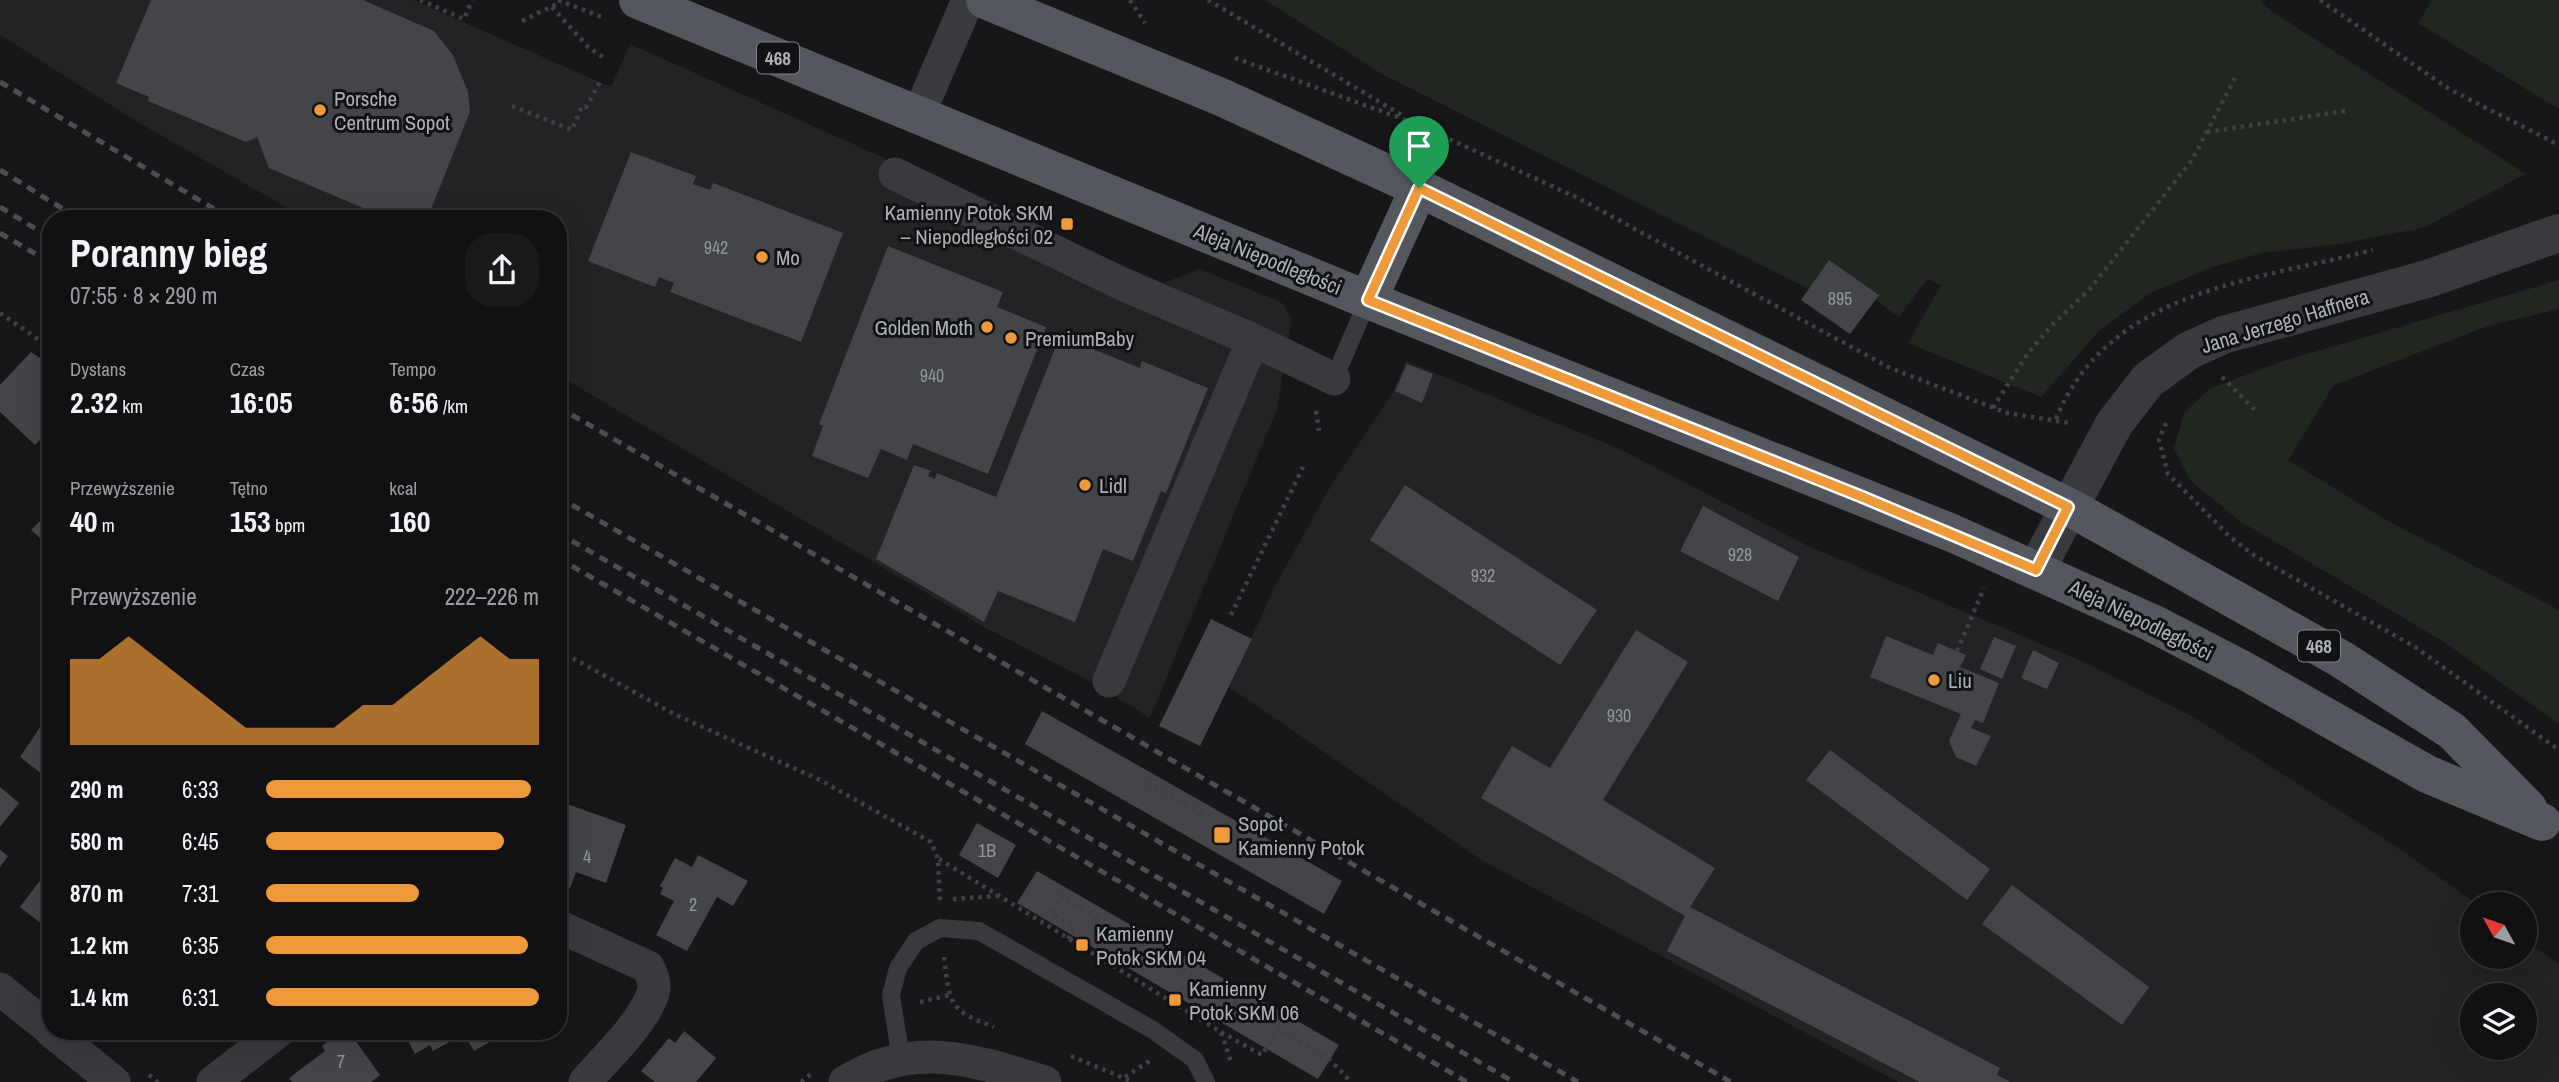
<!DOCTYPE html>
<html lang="pl">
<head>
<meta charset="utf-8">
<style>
	:root { --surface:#111113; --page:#1a1a1c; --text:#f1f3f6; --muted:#9c9da0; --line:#303133; --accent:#ee993a }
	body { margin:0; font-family:"Archivo Narrow",sans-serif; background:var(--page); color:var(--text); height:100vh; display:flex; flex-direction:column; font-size:26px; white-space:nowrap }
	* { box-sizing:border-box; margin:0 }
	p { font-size:23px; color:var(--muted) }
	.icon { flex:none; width:38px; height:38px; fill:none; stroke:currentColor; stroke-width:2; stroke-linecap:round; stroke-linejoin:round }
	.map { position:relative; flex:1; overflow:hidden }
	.drawer { position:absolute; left:42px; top:210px; width:525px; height:830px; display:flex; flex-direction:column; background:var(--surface); border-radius:28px; box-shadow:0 7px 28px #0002,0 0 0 2px var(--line) }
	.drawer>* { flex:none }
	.needle { width:46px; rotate:310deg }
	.fabs { position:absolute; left:2460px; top:892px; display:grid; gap:14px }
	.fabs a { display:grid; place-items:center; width:77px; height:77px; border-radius:50%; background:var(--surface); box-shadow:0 7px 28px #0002,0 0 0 2px var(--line); font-size:35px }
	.pin { position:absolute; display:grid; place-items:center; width:60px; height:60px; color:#fff; margin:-72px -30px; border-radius:50% 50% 50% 0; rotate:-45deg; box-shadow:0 0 7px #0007 }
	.pin .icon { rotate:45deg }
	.round { display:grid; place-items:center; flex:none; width:74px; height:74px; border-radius:28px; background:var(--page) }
	.headline { display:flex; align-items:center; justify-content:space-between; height:119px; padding:0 28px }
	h1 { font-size:38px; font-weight:800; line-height:52px }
	.figures { display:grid; grid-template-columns:repeat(3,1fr); gap:10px; height:119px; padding:7px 28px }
	.figures div { display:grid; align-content:center }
	.figures b { font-size:30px; font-weight:800 }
	.figures small { font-size:19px; font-weight:400 }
	.figures p { font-size:19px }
	.chart { height:196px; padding:14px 28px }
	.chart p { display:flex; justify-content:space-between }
	.chart svg { width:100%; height:126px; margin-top:7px; fill:var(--accent); opacity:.7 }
	ul { padding:0 28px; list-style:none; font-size:23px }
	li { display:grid; grid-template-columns:112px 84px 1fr; align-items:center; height:52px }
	li i { height:18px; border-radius:9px; background:var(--accent) }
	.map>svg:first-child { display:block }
</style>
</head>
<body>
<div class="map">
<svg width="2559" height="1082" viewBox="0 0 2559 1082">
	<rect width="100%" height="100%" fill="#171719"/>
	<path fill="#232326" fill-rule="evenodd" d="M 0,0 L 413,0 L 611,87 L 630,44 L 1163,283 L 1200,269 L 1282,303 L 1292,319 L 1277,409 L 1150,718 L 1096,684 L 982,626 L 558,375 L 558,219 L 307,219 L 136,121 L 0,35 Z
		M 1406,361 L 1622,450 L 1808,546 L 2086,663 L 2195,718 L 2406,853 L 2477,905 L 2473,905 L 2473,957 L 2525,957 L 2525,940 L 2559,964 L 2559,1082 L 1898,1082 L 1483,861 L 1229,687 L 1275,586 L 1333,482 L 1392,394 ZM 2473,996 L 2525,996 L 2525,1048 L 2473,1048 Z"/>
	<path fill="#1f271f" d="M 1265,0 L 2260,0 L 2271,11 L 2526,174 L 2423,228 L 2339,244 L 2262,253 L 2213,267 L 2152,292 L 2100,330 L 2041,397 L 1908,343 L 1941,285 L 1927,279 L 1899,317 L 1875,300 L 1878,295 L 1829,261 L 1809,289 L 1382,74 Z
		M 2432,0 L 2559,0 L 2559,109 L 2418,23 Z
		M 2559,280 L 2559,309 L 2488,326 L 2334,385 L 2288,460 L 2388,521 L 2559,610 L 2559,724 L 2444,642 L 2240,521 L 2191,481 L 2174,449 L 2184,413 L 2209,389 L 2280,362 Z"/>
	<path fill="#434549" d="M 151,0 L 363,0 L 434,31 L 453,55 L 468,92 L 470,112 L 427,219 L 389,219 L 269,168 L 257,137 L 246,142 L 148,101 L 149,97 L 116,83 Z
		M 631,152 L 696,176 L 693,184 L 710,190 L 713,183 L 843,233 L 801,342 L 670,292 L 674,283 L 659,277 L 655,287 L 588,261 Z
		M 888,246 L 1003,292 L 997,307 L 1046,327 L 988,474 L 913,444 L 907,460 L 881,449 L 868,478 L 812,456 L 823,426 L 819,424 Z
		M 1829,260 L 1879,295 L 1850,334 L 1801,300 Z
		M 1060,336 L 1140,368 L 1142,361 L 1208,388 L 1166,493 L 1161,491 L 1133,561 L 1103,549 L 1075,622 L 998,591 L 984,622 L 876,559 L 914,465 L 931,471 L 928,476 L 935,479 L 937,473 L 996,497 Z
		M 31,352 L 51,365 L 51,428 L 35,445 L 0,412 L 0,385 Z
		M 1407,364 L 1433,374 L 1422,403 L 1395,391 Z
		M 1405,485 L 1597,610 L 1560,665 L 1370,540 Z
		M 1703,506 L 1799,557 L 1778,601 L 1680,551 Z
		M 46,515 L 51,519 L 51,548 L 31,530 Z
		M 1211,619 L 1252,639 L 1200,746 L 1159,726 Z
		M 1636,630 L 1688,662 L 1603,800 L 1715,868 L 1690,907 L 2000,1068 L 1997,1075 L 2011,1082 L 1920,1082 L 1667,951 L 1685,916 L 1481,798 L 1512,746 L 1550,768 Z
		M 1886,636 L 1933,655 L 1938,643 L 1966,655 L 1960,667 L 1999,683 L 1983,723 L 1975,720 L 1971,728 L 1991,736 L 1976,766 L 1956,757 L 1949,741 L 1961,714 L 1870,677 Z
		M 1994,637 L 2016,646 L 2002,679 L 1980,669 Z
		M 2033,650 L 2059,663 L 2047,689 L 2021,678 Z
		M 51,711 L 51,781 L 20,757 Z
		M 1042,711 L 1342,881 L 1324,914 L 1025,744 Z
		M 1830,750 L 1990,869 L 1967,900 L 1806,780 Z
		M 0,787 L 19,803 L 0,827 Z
		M 567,804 L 626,825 L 606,883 L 576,872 L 570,888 L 558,883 L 558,826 Z
		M 977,823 L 1016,845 L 998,878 L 959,855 Z
		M 0,850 L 8,856 L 0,867 Z
		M 698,855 L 748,881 L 733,906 L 717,897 L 687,951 L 656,935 L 674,901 L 660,894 L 663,888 L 660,886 L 675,858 L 692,867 Z
		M 51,866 L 51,931 L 20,907 Z
		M 1037,871 L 1339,1045 L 1318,1079 L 1017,903 Z
		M 2012,885 L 2149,987 L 2122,1025 L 1982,924 Z
		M 558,990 L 568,1010 L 565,1011 L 563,1008 L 558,1010 Z
		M 335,1031 L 355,1031 L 360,1037 L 355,1040 L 380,1075 L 371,1082 L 292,1082 L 289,1078 L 325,1051 L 322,1046 L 338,1034 Z
		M 403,1031 L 488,1031 L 493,1040 L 474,1051 L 464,1034 L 433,1051 L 430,1045 L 415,1054 Z
		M 684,1031 L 716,1058 L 696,1082 L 655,1082 L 641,1071 L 669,1038 L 675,1043 Z"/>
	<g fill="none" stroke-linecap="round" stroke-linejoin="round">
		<path stroke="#3e4145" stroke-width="4.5" stroke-dasharray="3.5 5" stroke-linecap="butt" d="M 420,0 L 464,19 L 472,0
			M 558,0 L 604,18
			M 1130,0 L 1145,23
			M 1208,0 L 1405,117
			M 2320,0 L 2449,89 L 2559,145
			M 552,7 L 588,47 L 606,59
			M 522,21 L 561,2
			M 1235,58 L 1414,123 L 1578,198 L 1890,368 L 2007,413 L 2070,423
			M 512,106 L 572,130 L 582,106 L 586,107 L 601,80
			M 2207,132 L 2345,111
			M 0,313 L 51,348
			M 2222,377 L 2256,411
			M 1993,408 L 2028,353 L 2053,324 L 2089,290 L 2192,160 L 2235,78
			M 1316,411 L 1319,431
			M 2056,419 C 2109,289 2255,281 2373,250
			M 2166,423 L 2159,440 L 2168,474 L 2230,537 L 2255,556 L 2415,647 L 2559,750
			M 1231,615 L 1303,467
			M 558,650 L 676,715 L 820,780 L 931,842 L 938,859 L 940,903
			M 1957,651 L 1984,588
			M 1148,783 L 1205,815
			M 939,859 L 1221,1032 L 1232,1065
			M 953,899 L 997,896
			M 1068,939 L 1075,927 L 1051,913 L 1061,896 L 1330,1060 L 1351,1082
			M 944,957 C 950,1004 948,1010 994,1027
			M 920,1002 L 950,995
			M 1221,1032 L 1262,1055 L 1278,1028
			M 1071,1056 L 1133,1082
			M 149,1075 L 158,1082
			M 1125,1077 L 1151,1060
			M 801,1082 L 811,1074"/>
		<path stroke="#383a3e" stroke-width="18" d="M 1334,379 L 1368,300
			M 901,1059 L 891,995 L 898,968 L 916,941 L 940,928 L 979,931 L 1153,1030 L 1195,1060 L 1206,1082"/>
		<path stroke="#383a3e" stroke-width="33" d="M 918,116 L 968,0
			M 895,174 L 1122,284 L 1253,340 L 1334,379
			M 1109,681 L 1253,340
			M 558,926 L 648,967 C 652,975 656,984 653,993 C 644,1022 605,1059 585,1082
			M 0,989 L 51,1030
			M 51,1031 L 114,1082
			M 213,1082 L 279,1031
			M 845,1082 C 914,1039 974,1060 1045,1082"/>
		<path stroke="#383a3e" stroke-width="38" d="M 2036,570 L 2114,424 L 2148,380 L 2188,351 L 2223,335 L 2427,279 L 2559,233"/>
		<path stroke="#54575d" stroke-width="38" d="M 638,0 L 1368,300 L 1952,533 L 2152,623 L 2245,671 L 2427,774 L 2542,822
			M 985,0 L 1221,97 L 1419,188 L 2069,507 L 2341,659 L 2452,731 L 2528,808
			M 1368,300 L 1419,188"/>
		<path stroke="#4b4e53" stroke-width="5" stroke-dasharray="9 7" stroke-linecap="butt" d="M 0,82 L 231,219
			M 0,170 L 79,219
			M 0,207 L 51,238
			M 0,233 L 51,263
			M 558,407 L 1731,1082
			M 558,497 L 1578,1082
			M 558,533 L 1514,1082
			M 558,558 L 1467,1082"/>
	</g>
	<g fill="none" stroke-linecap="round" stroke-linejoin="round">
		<defs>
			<path id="route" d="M 1419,188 L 2068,507 L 2036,570 L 1860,496 L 1368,300 Z"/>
		</defs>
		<use href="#route" stroke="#fff" stroke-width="14"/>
		<use href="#route" stroke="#ee993a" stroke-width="9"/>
	</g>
	<g fill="#ee993a" stroke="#121214" stroke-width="2.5">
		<circle cx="320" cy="110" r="7"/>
		<rect x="1060" y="217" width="14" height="14" rx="3.5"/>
		<circle cx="762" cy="257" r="7"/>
		<circle cx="987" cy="327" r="7"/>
		<circle cx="1011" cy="338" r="7"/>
		<circle cx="1085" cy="485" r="7"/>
		<circle cx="1934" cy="680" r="7"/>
		<rect x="1213" y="826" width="18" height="18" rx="3.5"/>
		<rect x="1075" y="938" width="14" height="14" rx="3.5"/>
		<rect x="1168" y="993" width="14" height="14" rx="3.5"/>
	</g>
	<g text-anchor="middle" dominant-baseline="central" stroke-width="6" stroke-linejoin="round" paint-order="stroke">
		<g font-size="18" fill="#90959c">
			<text x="716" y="247">942</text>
			<text x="1840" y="298">895</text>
			<text x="932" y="375">940</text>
			<text x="1740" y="554">928</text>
			<text x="1483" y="575">932</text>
			<text x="1619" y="715">930</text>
			<text x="987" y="850">1B</text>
			<text x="587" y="856">4</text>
			<text x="693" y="904">2</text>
			<text x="341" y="1061">7</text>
		</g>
		<g fill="#121214" stroke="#7c8187" stroke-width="2">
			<rect x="757" y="42.5" width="42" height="31" rx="5"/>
			<rect x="2298" y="630.5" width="42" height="31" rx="5"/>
		</g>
		<g font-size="19" font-weight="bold" fill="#a9b0b8">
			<text x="778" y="58">468</text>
			<text x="2319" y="646">468</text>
		</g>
		<g font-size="21" fill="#a9b0b8" stroke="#121214" text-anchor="start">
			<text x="334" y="98">Porsche<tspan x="334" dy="24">Centrum Sopot</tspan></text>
			<text x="1053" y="212" text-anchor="end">Kamienny Potok SKM<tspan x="1053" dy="24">– Niepodległości 02</tspan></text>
			<text x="776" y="257">Mo</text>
			<text x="973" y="327" text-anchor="end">Golden Moth</text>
			<text x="1025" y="338">PremiumBaby</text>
			<text x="1099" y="485">Lidl</text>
			<text x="1948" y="680">Liu</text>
			<text x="1238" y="823">Sopot<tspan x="1238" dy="24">Kamienny Potok</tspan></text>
			<text x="1096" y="933">Kamienny<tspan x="1096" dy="24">Potok SKM 04</tspan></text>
			<text x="1189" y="988">Kamienny<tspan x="1189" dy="24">Potok SKM 06</tspan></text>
		</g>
		<g font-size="21" fill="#a9b0b8" stroke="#121214">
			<text transform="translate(1268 259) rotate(22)">Aleja Niepodległości</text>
			<text transform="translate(2285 321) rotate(-17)">Jana Jerzego Haffnera</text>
			<text transform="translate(2141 620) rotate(26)">Aleja Niepodległości</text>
		</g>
	</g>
</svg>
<div class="fabs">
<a><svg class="needle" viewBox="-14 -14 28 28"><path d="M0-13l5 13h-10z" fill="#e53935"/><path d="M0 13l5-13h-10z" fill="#9c9da0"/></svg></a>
<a><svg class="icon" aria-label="layers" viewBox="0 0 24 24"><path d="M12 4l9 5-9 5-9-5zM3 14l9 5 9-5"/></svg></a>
</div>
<div class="pin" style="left:1419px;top:188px;background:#1e9e55"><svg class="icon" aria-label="arrive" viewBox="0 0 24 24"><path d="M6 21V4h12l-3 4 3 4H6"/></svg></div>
<section class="drawer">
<div class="headline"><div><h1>Poranny bieg</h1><p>07:55 · 8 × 290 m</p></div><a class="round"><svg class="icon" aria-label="share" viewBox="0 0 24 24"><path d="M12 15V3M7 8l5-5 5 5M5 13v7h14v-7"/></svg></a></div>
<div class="figures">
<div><p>Dystans</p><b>2.32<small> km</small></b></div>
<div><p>Czas</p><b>16:05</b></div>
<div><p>Tempo</p><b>6:56<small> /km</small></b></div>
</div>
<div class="figures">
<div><p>Przewyższenie</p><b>40<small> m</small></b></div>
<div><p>Tętno</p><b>153<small> bpm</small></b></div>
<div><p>kcal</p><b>160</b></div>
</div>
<div class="chart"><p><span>Przewyższenie</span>222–226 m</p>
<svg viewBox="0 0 160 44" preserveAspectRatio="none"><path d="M0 44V14L10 14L20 6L30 14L40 22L50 30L60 38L70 38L80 38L90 38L100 30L110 30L120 22L130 14L140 6L150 14L160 14V44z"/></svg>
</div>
<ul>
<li><b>290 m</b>6:33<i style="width:97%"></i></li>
<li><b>580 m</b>6:45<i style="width:87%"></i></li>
<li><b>870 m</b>7:31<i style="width:56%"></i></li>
<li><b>1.2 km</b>6:35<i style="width:96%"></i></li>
<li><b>1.4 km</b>6:31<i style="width:100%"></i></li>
</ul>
</section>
</div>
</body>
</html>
